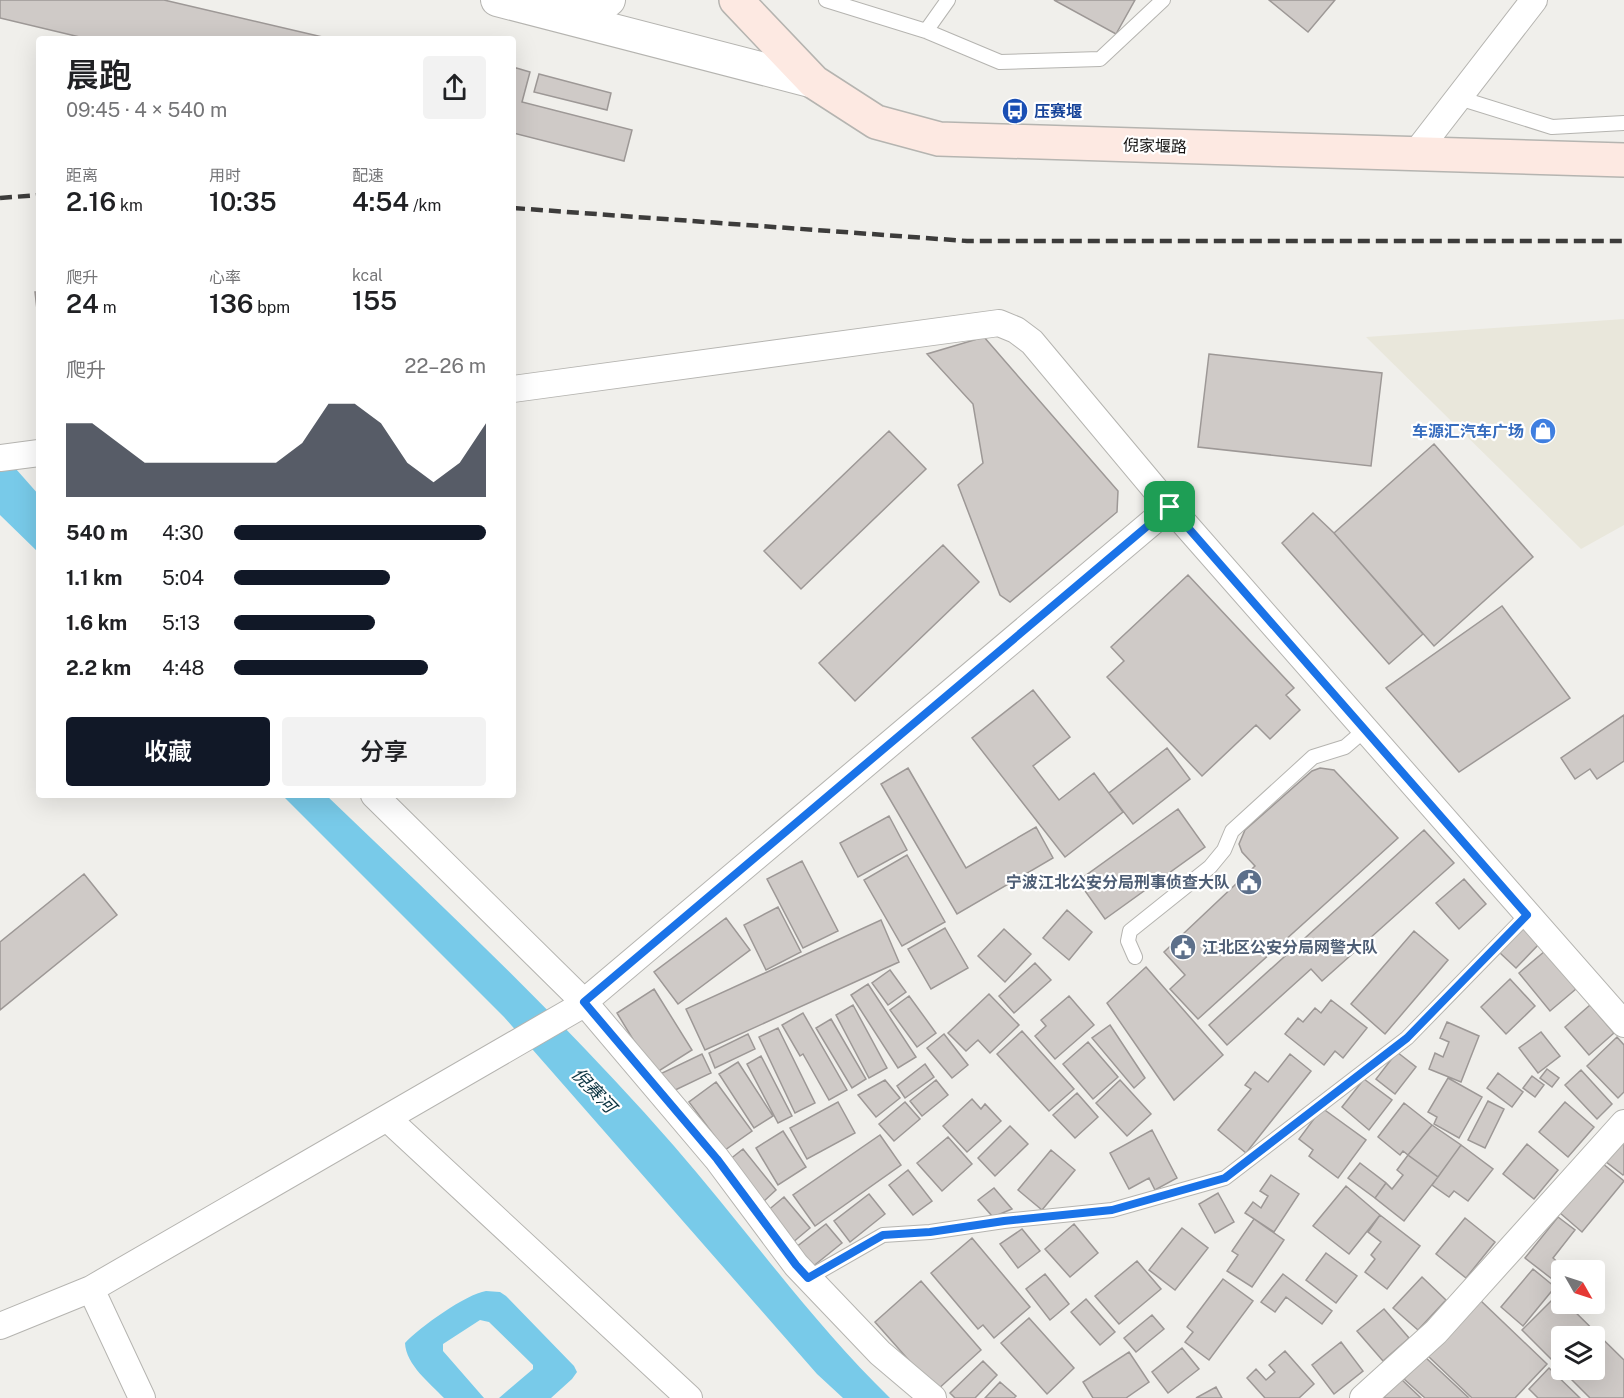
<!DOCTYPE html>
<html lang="zh">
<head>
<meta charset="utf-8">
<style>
	:root { --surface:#fff; --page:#f2f2f2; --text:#202124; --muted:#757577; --accent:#111827 }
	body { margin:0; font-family:"Public Sans","Noto Sans SC",sans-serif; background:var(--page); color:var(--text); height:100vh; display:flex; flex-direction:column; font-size:22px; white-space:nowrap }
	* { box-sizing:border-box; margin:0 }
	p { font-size:20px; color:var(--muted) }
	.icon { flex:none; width:33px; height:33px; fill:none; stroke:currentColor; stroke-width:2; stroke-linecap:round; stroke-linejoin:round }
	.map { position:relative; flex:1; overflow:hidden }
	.side { position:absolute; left:36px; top:36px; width:480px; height:762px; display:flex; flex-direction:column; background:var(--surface); border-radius:6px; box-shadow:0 6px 24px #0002 }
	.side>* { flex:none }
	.needle { width:39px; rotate:129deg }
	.controls { position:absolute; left:1551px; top:1260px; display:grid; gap:12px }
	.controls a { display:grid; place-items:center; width:54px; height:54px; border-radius:6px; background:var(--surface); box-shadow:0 6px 24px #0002; font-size:30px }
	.pin { position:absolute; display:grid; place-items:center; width:51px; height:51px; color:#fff; margin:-26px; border-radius:12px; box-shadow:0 3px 9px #0006 }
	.round { display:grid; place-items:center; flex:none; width:63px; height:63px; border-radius:6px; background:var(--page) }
	.summary { display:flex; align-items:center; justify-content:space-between; height:102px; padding:0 30px }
	h1 { font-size:33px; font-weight:600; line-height:45px }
	.metrics { display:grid; grid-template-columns:repeat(3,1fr); gap:9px; height:102px; padding:6px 30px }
	.metrics div { display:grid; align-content:center }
	.metrics b { font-size:26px; font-weight:600 }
	.metrics small { font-size:16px; font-weight:400 }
	.metrics p { font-size:16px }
	.chart { height:168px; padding:12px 30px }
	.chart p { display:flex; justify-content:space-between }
	.chart svg { width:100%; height:108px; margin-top:6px; fill:var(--accent); opacity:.7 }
	.cta { display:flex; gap:12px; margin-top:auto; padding:12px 30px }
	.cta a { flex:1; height:69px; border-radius:6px; background:var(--accent); color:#fff; font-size:24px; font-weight:600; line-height:69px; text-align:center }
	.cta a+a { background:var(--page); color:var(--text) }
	ul { padding:0 30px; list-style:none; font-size:20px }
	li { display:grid; grid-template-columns:96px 72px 1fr; align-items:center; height:45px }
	li i { height:15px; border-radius:8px; background:var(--accent) }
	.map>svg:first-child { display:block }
</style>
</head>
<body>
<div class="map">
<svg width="1624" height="1398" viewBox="0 0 1624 1398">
	<rect width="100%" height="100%" fill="#f0efeb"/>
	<path fill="#e9e7db" d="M 1624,319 L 1624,525 L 1581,549 L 1366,337 Z"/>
	<path fill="#78cae9" d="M 0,451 L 39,495 L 39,553 L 0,515 Z
		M 282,795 L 326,795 C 445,909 566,1022 674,1146 C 747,1230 811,1321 890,1398 L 843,1398 L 817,1374 L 504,1017 Z
		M 486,1291 L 500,1292 L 506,1296 L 574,1366 L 577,1372 L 572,1379 L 551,1398 L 499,1398 L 533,1369 L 533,1365 L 489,1322 L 480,1320 L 443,1344 L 443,1351 L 484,1398 L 444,1398 C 430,1383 406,1365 405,1343 C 420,1327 466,1294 486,1291 Z"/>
	<path fill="#cfcac7" stroke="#9d9896" stroke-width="1.5" fill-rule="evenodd" d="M 0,0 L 164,0 L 331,39 L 88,39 L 0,18 Z
		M 1054,0 L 1135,0 L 1116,34 Z
		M 1269,0 L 1335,0 L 1308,32 Z
		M 513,67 L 530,72 L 522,102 L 632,130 L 624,161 L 513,133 Z
		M 539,74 L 611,93 L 607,110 L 534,92 Z
		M 35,292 L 39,292 L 39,327 Z
		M 984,337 L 1118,491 L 1117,512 L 1010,602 L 1000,595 L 958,485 L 983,463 L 973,404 L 927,354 Z
		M 1209,354 L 1382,373 L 1371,466 L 1198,447 Z
		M 889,431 L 926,469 L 801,589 L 764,551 Z
		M 1434,444 L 1533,557 L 1434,646 L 1334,533 Z
		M 1313,513 L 1334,533 L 1423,634 L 1389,664 L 1282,543 Z
		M 943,545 L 979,582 L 855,701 L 819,663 Z
		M 1188,575 L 1294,688 L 1286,695 L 1300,710 L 1270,739 L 1256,725 L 1202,776 L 1107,677 L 1124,661 L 1111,647 Z
		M 1502,606 L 1570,698 L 1459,772 L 1386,688 Z
		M 1033,690 L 1070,737 L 1033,766 L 1059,800 L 1094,773 L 1123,812 L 1065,857 L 972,738 Z
		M 1624,715 L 1624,761 L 1597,779 L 1590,769 L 1575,779 L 1561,758 Z
		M 1167,748 L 1190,779 L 1133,824 L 1109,793 Z
		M 908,768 L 966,868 L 1036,827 L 1053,858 L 957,914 L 881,784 Z
		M 1320,768 L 1334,770 L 1398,838 L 1198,1019 L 1170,989 L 1185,975 L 1164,952 L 1255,866 L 1242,852 L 1239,844 L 1245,830 L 1312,771 Z
		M 1178,809 L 1205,847 L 1105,919 L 1078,881 Z
		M 889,816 L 907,850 L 858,877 L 840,843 Z
		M 1424,830 L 1454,863 L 1322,981 L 1311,969 L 1227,1045 L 1209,1025 Z
		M 907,855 L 945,922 L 902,946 L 864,880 Z
		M 802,861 L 838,931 L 803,948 L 767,879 Z
		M 84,874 L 117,915 L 0,1010 L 0,942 Z
		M 1464,879 L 1486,904 L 1459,929 L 1436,903 Z
		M 778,907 L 801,952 L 766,970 L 744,925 Z
		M 1067,910 L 1092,932 L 1069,960 L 1043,938 Z
		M 726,918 L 750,950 L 678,1004 L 654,972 Z
		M 881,920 L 899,962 L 705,1050 L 686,1009 Z
		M 1524,926 L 1541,942 L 1516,968 L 1499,952 Z
		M 945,928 L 968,968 L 931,989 L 908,949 Z
		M 1004,929 L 1031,954 L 1005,982 L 978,956 Z
		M 1414,931 L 1448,960 L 1385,1034 L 1351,1004 Z
		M 1545,951 L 1576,989 L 1550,1011 L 1519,973 Z
		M 1035,963 L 1051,980 L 1014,1013 L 999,996 Z
		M 1146,967 L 1223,1055 L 1174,1100 L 1107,1003 Z
		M 890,970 L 906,992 L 888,1005 L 872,983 Z
		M 1510,979 L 1535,1006 L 1506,1034 L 1481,1007 Z
		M 868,984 L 916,1057 L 898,1068 L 851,995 Z
		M 654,989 L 692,1050 L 654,1074 L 617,1013 Z
		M 989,994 L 1019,1025 L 990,1053 L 978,1040 L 966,1051 L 948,1033 Z
		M 909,996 L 936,1033 L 917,1047 L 890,1010 Z
		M 1069,996 L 1094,1025 L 1055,1059 L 1035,1036 L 1046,1026 L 1041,1020 Z
		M 1331,1000 L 1367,1028 L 1343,1058 L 1335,1051 L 1324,1065 L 1285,1034 L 1298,1018 L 1303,1022 L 1315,1008 L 1321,1013 Z
		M 853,1005 L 887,1068 L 869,1078 L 836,1015 Z
		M 1590,1005 L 1614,1033 L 1589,1055 L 1565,1027 Z
		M 803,1013 L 847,1090 L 829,1100 L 803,1054 L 800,1056 L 782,1025 Z
		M 831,1019 L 866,1079 L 852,1088 L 816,1028 Z
		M 1447,1022 L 1479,1036 L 1461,1082 L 1429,1069 L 1435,1053 L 1443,1057 L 1449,1042 L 1440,1038 Z
		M 1110,1025 L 1145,1078 L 1134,1088 L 1092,1038 Z
		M 778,1028 L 815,1103 L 795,1113 L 759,1037 Z
		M 1022,1031 L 1074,1089 L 1049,1111 L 997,1054 Z
		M 1541,1032 L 1560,1056 L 1538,1073 L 1519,1048 Z
		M 748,1034 L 755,1049 L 715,1068 L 709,1053 Z
		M 944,1034 L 968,1065 L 952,1078 L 927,1048 Z
		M 1617,1037 L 1624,1045 L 1624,1092 L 1618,1098 L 1587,1066 Z
		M 1088,1042 L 1118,1077 L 1093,1099 L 1063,1064 Z
		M 1397,1052 L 1416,1067 L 1395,1094 L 1376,1079 Z
		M 702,1054 L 711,1073 L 669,1093 L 660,1074 Z
		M 1290,1054 L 1311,1071 L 1246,1153 L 1218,1130 L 1251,1089 L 1245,1085 L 1255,1072 L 1268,1082 Z
		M 761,1056 L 792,1116 L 778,1123 L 747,1064 Z
		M 738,1062 L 773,1116 L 754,1128 L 719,1074 Z
		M 925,1064 L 934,1077 L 905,1098 L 897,1086 Z
		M 1547,1069 L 1559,1078 L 1552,1087 L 1540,1078 Z
		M 1581,1070 L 1612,1104 L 1597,1119 L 1565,1085 Z
		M 1498,1073 L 1523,1092 L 1512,1107 L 1487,1088 Z
		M 1532,1076 L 1544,1085 L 1535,1097 L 1523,1088 Z
		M 1448,1078 L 1482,1097 L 1459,1138 L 1434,1124 L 1437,1117 L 1428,1112 Z
		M 1364,1079 L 1392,1100 L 1369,1130 L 1342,1107 Z
		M 885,1080 L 900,1098 L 876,1117 L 858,1095 Z
		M 936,1080 L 948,1095 L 922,1116 L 910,1101 Z
		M 1120,1080 L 1151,1114 L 1127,1136 L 1096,1103 Z
		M 716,1082 L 752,1131 L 725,1150 L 689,1102 Z
		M 1077,1093 L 1098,1117 L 1075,1138 L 1053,1115 Z
		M 972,1099 L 981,1109 L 985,1104 L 1001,1121 L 967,1152 L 943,1126 Z
		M 1488,1101 L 1504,1109 L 1485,1148 L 1468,1140 Z
		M 838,1102 L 855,1133 L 807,1159 L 790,1128 Z
		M 905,1102 L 920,1119 L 894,1141 L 879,1124 Z
		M 1565,1102 L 1594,1127 L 1568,1157 L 1539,1132 Z
		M 1404,1103 L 1432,1125 L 1408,1155 L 1403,1151 L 1400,1155 L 1378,1137 Z
		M 1322,1108 L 1366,1140 L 1338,1178 L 1309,1156 L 1313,1150 L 1299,1139 Z
		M 1432,1125 L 1461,1145 L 1438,1177 L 1408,1155 Z
		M 1010,1126 L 1028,1144 L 995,1176 L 978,1158 Z
		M 1152,1130 L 1177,1178 L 1155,1190 L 1149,1178 L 1129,1189 L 1110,1153 Z
		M 783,1131 L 806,1167 L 778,1185 L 756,1148 Z
		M 880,1135 L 901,1165 L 815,1226 L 793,1195 Z
		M 1624,1136 L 1624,1174 L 1623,1175 L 1605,1161 Z
		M 948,1137 L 972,1164 L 942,1191 L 917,1163 Z
		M 1527,1144 L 1558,1170 L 1534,1199 L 1503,1174 Z
		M 1461,1145 L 1493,1169 L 1468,1201 L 1454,1191 L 1449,1197 L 1432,1185 Z
		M 743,1149 L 776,1190 L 763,1202 L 729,1160 Z
		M 1051,1150 L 1075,1170 L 1042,1210 L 1018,1190 Z
		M 1408,1155 L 1438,1177 L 1404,1221 L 1375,1198 L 1386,1183 L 1392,1189 L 1403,1175 L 1397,1170 Z
		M 1360,1163 L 1386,1183 L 1375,1198 L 1348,1178 Z
		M 1602,1163 L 1624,1181 L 1582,1232 L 1560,1213 Z
		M 908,1170 L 932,1201 L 913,1215 L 889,1185 Z
		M 1271,1175 L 1299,1194 L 1274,1232 L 1245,1213 L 1253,1202 L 1261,1208 L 1268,1196 L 1260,1191 Z
		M 1346,1186 L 1380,1215 L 1349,1254 L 1313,1226 Z
		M 994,1188 L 1012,1209 L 993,1217 L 978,1200 Z
		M 1218,1193 L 1234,1222 L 1215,1233 L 1199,1204 Z
		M 869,1194 L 885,1214 L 850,1242 L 834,1221 Z
		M 784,1197 L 810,1228 L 792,1243 L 766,1212 Z
		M 1380,1215 L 1420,1246 L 1387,1289 L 1365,1272 L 1375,1259 L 1371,1255 L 1381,1242 L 1368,1232 Z
		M 1558,1217 L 1575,1230 L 1553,1258 L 1562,1266 L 1552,1279 L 1525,1258 Z
		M 1465,1218 L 1495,1242 L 1466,1278 L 1436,1254 Z
		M 1254,1219 L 1284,1240 L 1252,1287 L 1227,1271 L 1238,1255 L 1232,1251 Z
		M 826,1224 L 842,1243 L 811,1268 L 795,1248 Z
		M 1074,1224 L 1098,1253 L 1070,1277 L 1045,1249 Z
		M 1182,1228 L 1208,1248 L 1175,1290 L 1149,1270 Z
		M 1022,1229 L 1040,1251 L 1018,1268 L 1000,1244 Z
		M 972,1238 L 1030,1307 L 994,1338 L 983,1325 L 978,1329 L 931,1273 Z
		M 1326,1253 L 1357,1276 L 1336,1303 L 1306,1280 Z
		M 1137,1261 L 1161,1289 L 1119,1324 L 1095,1296 Z
		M 1533,1269 L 1555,1287 L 1523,1326 L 1501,1307 Z
		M 1045,1274 L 1069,1304 L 1050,1320 L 1026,1289 Z
		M 1283,1274 L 1332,1311 L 1322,1324 L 1286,1297 L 1275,1312 L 1261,1302 Z
		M 1422,1277 L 1446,1300 L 1418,1330 L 1393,1308 Z
		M 1223,1279 L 1253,1301 L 1209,1360 L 1185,1342 L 1193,1332 L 1187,1327 Z
		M 921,1281 L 981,1350 L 936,1391 L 875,1322 Z
		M 1558,1294 L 1562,1298 L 1562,1304 L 1567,1304 L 1624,1360 L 1624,1398 L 1590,1398 L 1522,1330 ZM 1562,1336 L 1594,1336 L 1594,1370 L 1562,1370 Z
		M 1086,1299 L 1115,1332 L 1100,1345 L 1071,1312 Z
		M 1480,1300 L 1547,1364 L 1515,1398 L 1472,1398 L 1428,1356 Z
		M 1384,1309 L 1409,1338 L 1383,1361 L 1357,1331 Z
		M 1152,1315 L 1164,1329 L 1136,1352 L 1124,1338 Z
		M 1029,1318 L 1074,1368 L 1047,1394 L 1001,1343 Z
		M 1341,1342 L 1363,1371 L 1334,1394 L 1312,1365 Z
		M 1182,1348 L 1199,1369 L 1168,1393 L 1152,1372 Z
		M 1285,1351 L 1314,1384 L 1299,1398 L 1265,1398 L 1247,1378 L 1256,1369 L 1266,1380 L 1275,1372 L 1269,1365 Z
		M 1129,1352 L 1149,1382 L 1126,1398 L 1093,1398 L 1083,1382 Z
		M 1425,1357 L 1469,1398 L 1425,1398 L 1404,1379 Z
		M 983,1361 L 997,1375 L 975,1398 L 955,1398 L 950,1393 Z
		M 1549,1368 L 1580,1398 L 1538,1398 L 1529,1389 Z
		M 1401,1379 L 1421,1398 L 1383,1398 Z
		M 1000,1382 L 1016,1396 L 1014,1398 L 985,1398 Z
		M 1216,1387 L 1222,1398 L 1196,1398 Z"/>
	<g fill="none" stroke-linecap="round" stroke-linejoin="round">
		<defs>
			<path id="service" d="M 826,0 L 926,31 L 1000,62 L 1100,59 L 1163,0
				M 926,31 L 948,0
				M 1459,98 L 1552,127 L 1624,123
				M 1135,957 L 1128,941 L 1130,931 L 1210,867 L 1224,850 L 1232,831 L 1313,757 L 1345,747 L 1366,729
				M 808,1278 L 883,1235 L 930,1232 L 1004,1221 L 1112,1210 L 1225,1178 L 1407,1038 L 1527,915"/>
			<path id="minor" d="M 1415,154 L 1534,0
				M 513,389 L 999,323 L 1016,330 L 1032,342 L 1170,507 L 1624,1024
				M 0,458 L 39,453
				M 374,795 L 584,1002 L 717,1159 L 796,1265 L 880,1353 L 933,1398
				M 388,1119 L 689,1398
				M 91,1289 L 142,1398
				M 0,1326 L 91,1289 L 577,1008 L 1170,507
				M 1363,1398 L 1436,1332 L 1624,1123"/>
			<path id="tertiary" d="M 497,0 L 814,82
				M 562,16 L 596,9 L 609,0"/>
			<path id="secondary" d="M 736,0 L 814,82 L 876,122 L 939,139 L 1624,160"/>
		</defs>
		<use href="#service" stroke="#b5b4b0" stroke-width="16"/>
		<use href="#minor" stroke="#b5b4b0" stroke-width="28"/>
		<use href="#tertiary" stroke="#b5b4b0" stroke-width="34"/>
		<use href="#secondary" stroke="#b5b4b0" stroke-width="36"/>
		<use href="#service" stroke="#fff" stroke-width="14"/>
		<use href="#minor" stroke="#fff" stroke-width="26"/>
		<use href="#tertiary" stroke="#fff" stroke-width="32"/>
		<use href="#secondary" stroke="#fde9e2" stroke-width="33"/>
		<path stroke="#3d3c3b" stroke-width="4.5" stroke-dasharray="12 6" stroke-linecap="butt" d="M 0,198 L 39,195
			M 513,208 L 967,241 L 1624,241"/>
	</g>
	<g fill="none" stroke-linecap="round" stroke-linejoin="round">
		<defs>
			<path id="route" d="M 1170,507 L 1527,915 L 1407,1038 L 1225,1178 L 1112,1210 L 1004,1221 L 930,1232 L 883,1235 L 808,1278 L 796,1265 L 717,1159 L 584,1002 Z"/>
		</defs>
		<use href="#route" stroke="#fff" stroke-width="12"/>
		<use href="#route" stroke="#1a73e8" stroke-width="8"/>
	</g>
	<defs>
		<symbol id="bus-disc" viewBox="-11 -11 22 22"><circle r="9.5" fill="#1a4fb4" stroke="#fff"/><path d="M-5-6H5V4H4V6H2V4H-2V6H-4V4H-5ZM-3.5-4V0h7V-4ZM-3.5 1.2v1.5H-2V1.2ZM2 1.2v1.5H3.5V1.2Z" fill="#fff"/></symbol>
		<symbol id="shop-disc" viewBox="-11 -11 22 22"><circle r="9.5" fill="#3f7fe0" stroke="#fff"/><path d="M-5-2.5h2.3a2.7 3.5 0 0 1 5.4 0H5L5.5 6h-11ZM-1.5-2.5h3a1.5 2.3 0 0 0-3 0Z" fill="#fff"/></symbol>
		<symbol id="civic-disc" viewBox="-11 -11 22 22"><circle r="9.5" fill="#5c6f8a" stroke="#fff"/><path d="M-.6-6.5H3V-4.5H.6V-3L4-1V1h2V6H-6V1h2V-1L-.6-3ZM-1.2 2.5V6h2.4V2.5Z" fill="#fff"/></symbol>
	</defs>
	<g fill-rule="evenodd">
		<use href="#bus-disc" x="1000" y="96" width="30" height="30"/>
		<use href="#shop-disc" x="1528" y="416" width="30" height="30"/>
		<use href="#civic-disc" x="1234" y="867" width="30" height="30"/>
		<use href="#civic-disc" x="1168" y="932" width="30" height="30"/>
	</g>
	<g text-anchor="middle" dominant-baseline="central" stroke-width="4.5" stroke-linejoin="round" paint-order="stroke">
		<g font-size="16" font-weight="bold" fill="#164399" stroke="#fff" text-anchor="start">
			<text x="1034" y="111">压赛堰</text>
		</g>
		<g font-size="16" fill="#121110" stroke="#fff">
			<text transform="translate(1155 146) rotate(2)">倪家堰路</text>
		</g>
		<g font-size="16" font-weight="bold" fill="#366cbe" stroke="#fff" text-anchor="end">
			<text x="1524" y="431">车源汇汽车广场</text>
		</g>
		<g font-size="16" font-weight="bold" fill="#4e5e75" stroke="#fff" text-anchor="end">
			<text x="1230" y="882">宁波江北公安分局刑事侦查大队</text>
			<text x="1202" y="947" text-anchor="start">江北区公安分局网警大队</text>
		</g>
		<g font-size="18" font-style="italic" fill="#0b3340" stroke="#fff">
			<text transform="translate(594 1090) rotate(46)">倪赛河</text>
		</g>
	</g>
</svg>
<div class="controls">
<a><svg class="needle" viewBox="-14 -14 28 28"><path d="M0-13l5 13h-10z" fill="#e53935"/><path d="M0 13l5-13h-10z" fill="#757577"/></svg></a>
<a><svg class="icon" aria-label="layers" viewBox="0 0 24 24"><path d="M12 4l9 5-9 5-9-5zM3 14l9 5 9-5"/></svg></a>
</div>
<div class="pin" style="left:1170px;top:507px;background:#1e9e55"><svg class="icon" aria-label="arrive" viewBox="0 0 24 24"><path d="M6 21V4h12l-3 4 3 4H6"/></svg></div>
<section class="side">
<div class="summary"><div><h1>晨跑</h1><p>09:45 · 4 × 540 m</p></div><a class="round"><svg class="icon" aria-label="share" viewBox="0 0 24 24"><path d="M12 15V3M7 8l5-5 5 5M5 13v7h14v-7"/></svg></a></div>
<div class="metrics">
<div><p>距离</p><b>2.16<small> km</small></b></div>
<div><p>用时</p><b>10:35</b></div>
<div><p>配速</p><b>4:54<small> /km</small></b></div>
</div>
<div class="metrics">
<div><p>爬升</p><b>24<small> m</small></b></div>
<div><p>心率</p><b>136<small> bpm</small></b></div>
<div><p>kcal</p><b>155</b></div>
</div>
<div class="chart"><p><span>爬升</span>22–26 m</p>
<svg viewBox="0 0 160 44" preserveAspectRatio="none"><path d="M0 44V14L10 14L20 22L30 30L40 30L50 30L60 30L70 30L80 30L90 22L100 6L110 6L120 14L130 30L140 38L150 30L160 14V44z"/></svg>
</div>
<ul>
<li><b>540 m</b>4:30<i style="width:100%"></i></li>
<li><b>1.1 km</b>5:04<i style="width:62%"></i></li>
<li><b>1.6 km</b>5:13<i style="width:56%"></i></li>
<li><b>2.2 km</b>4:48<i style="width:77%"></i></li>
</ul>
<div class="cta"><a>收藏</a><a>分享</a></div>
</section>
</div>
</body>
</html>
